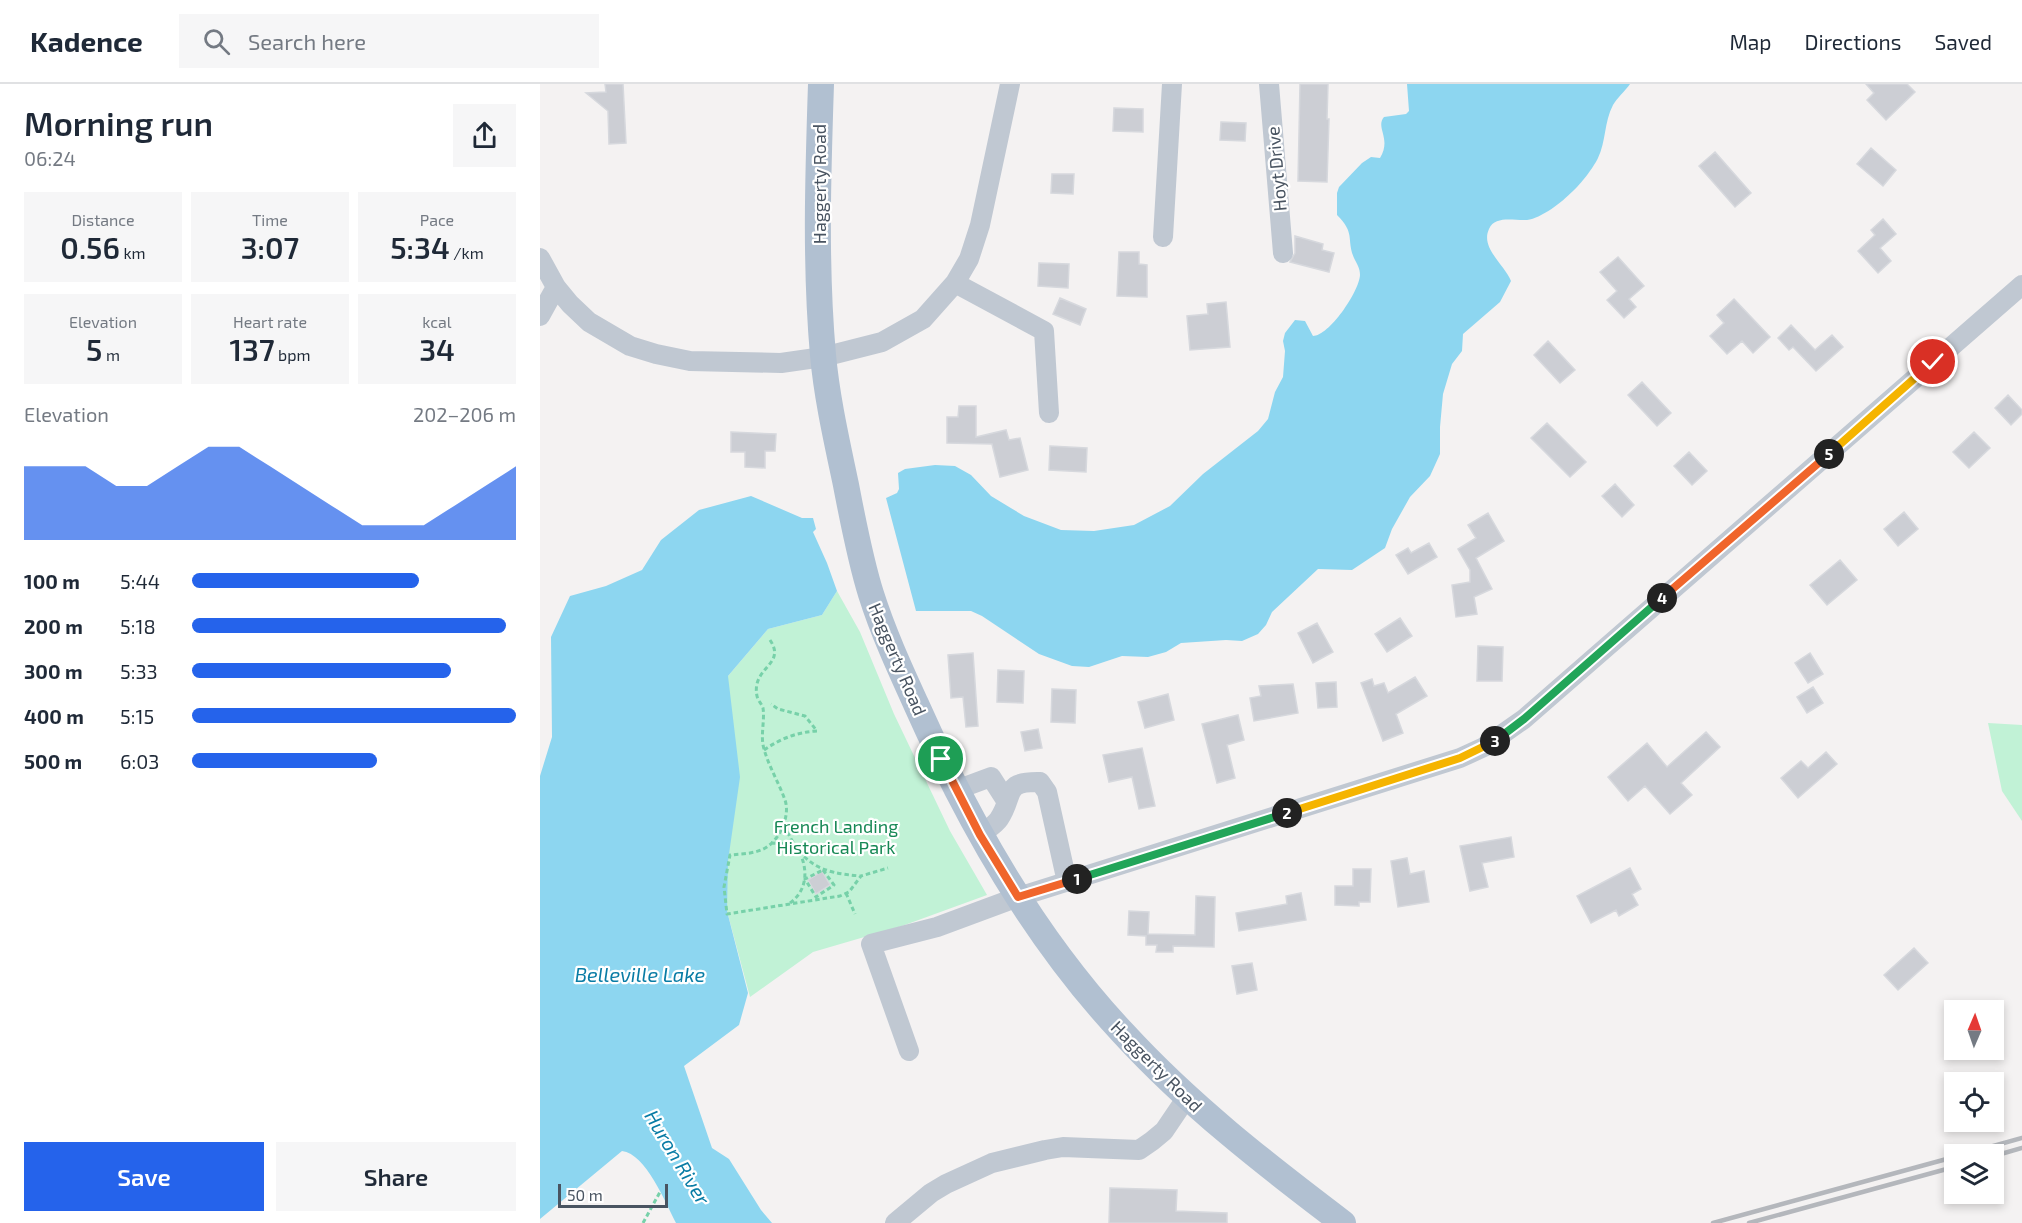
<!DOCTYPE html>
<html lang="en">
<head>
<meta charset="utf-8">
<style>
	:root { --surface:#fff; --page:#f6f6f7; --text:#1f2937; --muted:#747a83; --line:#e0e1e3; --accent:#2563eb }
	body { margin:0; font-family:"Exo 2",sans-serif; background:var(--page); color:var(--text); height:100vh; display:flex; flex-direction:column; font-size:22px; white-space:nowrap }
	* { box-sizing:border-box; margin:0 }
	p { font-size:20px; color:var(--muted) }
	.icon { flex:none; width:33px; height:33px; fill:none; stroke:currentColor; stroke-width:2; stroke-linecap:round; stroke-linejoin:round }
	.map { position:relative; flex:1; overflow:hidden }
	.drawer { display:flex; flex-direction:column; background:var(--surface); width:540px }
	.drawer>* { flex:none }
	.needle { width:39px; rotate:2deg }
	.controls { position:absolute; left:1404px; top:916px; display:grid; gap:12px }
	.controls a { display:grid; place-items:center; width:60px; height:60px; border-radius:0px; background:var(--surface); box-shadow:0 3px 9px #0003; font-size:30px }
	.scale { position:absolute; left:18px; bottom:15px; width:110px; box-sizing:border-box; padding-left:6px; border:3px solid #495461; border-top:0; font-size:16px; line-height:21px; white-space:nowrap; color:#495461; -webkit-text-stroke:4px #fff; paint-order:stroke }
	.pin { position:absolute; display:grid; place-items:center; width:51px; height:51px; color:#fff; margin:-26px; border:3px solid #fff; border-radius:50%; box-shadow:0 2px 6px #0007 }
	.km { position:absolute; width:30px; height:30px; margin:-15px; border-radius:50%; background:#222; color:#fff; font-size:16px; line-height:30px; text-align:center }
	.round { display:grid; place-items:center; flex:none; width:63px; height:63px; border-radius:0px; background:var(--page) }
	.headline { display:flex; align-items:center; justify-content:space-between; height:102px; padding:0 24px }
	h1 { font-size:33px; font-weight:600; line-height:45px }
	.figures { display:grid; grid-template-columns:repeat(3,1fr); gap:9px; height:102px; padding:6px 24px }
	.figures div { display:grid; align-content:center; border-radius:0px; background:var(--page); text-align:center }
	.figures b { font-size:30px; font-weight:600 }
	.figures small { font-size:16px; font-weight:400 }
	.figures p { font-size:16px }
	.chart { height:168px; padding:12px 24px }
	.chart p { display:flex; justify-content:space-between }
	.chart svg { width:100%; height:108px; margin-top:6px; fill:var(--accent); opacity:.7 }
	.cta { display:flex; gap:12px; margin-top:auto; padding:12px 24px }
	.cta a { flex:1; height:69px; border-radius:0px; background:var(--accent); color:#fff; font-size:24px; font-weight:600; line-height:69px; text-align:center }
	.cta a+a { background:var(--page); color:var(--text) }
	ul { padding:0 24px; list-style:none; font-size:20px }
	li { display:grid; grid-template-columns:96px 72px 1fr; align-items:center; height:45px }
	li i { height:15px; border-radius:8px; background:var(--accent) }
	header { display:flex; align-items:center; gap:36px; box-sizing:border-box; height:84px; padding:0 30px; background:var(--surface); border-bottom:2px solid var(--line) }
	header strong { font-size:28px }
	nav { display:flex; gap:33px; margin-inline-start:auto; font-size:21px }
	.search { width:420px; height:54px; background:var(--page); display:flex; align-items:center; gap:15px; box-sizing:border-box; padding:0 21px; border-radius:0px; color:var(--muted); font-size:22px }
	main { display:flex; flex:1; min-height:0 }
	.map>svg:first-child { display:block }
</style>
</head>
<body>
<header>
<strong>Kadence</strong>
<div class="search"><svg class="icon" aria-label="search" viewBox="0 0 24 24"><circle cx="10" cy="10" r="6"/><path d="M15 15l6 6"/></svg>Search here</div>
<nav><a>Map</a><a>Directions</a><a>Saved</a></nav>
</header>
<main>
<section class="drawer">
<div class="headline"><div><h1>Morning run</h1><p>06:24</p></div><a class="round"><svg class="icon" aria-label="share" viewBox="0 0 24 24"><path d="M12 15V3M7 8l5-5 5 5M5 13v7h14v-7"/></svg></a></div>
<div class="figures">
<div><p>Distance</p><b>0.56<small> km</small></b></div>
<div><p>Time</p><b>3:07</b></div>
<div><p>Pace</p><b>5:34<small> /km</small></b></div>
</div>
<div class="figures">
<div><p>Elevation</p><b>5<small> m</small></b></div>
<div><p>Heart rate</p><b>137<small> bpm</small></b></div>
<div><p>kcal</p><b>34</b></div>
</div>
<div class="chart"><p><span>Elevation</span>202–206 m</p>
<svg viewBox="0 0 160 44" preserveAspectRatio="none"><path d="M0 44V14L10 14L20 14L30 22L40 22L50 14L60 6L70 6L80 14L90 22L100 30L110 38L120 38L130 38L140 30L150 22L160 14V44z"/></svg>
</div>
<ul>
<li><b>100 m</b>5:44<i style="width:70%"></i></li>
<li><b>200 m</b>5:18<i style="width:97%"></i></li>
<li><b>300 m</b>5:33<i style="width:80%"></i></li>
<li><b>400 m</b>5:15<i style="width:100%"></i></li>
<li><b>500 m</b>6:03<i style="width:57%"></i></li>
</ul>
<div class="cta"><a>Save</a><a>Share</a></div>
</section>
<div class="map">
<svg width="1482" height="1139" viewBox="0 0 1482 1139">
	<rect width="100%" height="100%" fill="#f4f2f2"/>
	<path fill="#c1f2d6" d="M 297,507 L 320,548 L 354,630 L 410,747 L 447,811 L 362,842 L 273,868 L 210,913 L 187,827 L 188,592 L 228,545 L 282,531 Z
		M 1448,639 L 1482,641 L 1482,737 L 1462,707 Z"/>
	<path fill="#8dd6f0" d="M 867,0 L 1090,0 C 1085,7 1077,14 1073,21 C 1064,38 1066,58 1058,74 C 1054,83 1040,101 1033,107 C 1022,118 1002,134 987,136 C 975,137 955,131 949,145 C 940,164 965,181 971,197 L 960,218 L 923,250 L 922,267 L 912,280 L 903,310 L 900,343 L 900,370 L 890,392 L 870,413 L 852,445 L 845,464 L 812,486 L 778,485 L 732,528 L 726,541 L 718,550 L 702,557 L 686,556 L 641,559 L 626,568 L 608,573 L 582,572 L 549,583 L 532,582 L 499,570 L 442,532 L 431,527 L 376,527 L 346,414 L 357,409 L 359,405 L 358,389 L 365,385 L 395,381 L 415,382 L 431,391 L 451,412 L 484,432 L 521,446 L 554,447 L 594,441 L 630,422 L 663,390 L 718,347 L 728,335 L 735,308 L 743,293 L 745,267 L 743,257 L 745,249 L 755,236 L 765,237 L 773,252 C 789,252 819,208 820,191 C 820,184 817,180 814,174 C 806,155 816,150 797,131 L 797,109 L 799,103 L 822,79 L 831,73 L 840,74 C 852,54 835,44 844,33 L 866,30 L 869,27 Z
		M 211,412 L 262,434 L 273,434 L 276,445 L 273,448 L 287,479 L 297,507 L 282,531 L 228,545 L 188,592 L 200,693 L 188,777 L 187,827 L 208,909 L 199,941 L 144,982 L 172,1064 L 189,1075 L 221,1126 L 232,1139 L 136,1139 C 125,1118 106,1070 82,1067 L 0,1135 L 0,692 L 12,653 L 11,553 L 30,512 L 66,502 L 102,486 L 121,456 L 159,426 Z"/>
	<path fill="#ccced4" stroke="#d6d8dd" stroke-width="1.5" d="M 65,0 L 83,0 L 86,59 L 69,60 L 68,27 L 46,9 L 66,8 Z
		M 760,0 L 788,0 L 787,35 L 789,35 L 787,98 L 758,97 Z
		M 1326,0 L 1367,0 L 1375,8 L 1346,36 L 1327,16 L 1334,9 Z
		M 574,24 L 603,25 L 603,48 L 573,47 Z
		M 681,38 L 706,39 L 705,57 L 680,56 Z
		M 1331,64 L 1356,86 L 1343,102 L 1317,80 Z
		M 1175,68 L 1211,109 L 1195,123 L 1159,82 Z
		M 512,90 L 534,90 L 533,110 L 511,109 Z
		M 1343,135 L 1356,150 L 1340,164 L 1351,177 L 1338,189 L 1318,167 L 1335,151 L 1331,146 Z
		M 755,152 L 783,160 L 782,166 L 794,169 L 789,188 L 750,178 L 755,169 Z
		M 579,168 L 599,168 L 599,180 L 607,181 L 607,213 L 577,212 Z
		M 1078,173 L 1104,202 L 1089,215 L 1096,223 L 1084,234 L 1067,216 L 1077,207 L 1060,188 Z
		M 499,179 L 529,180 L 528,204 L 498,202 Z
		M 520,214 L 546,225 L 540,241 L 513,230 Z
		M 1194,215 L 1230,253 L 1213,269 L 1202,257 L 1187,270 L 1170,252 L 1184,239 L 1177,231 Z
		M 686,218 L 690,263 L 650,266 L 647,232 L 668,230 L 667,220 Z
		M 1251,241 L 1275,266 L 1292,251 L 1303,263 L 1276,287 L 1253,263 L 1249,266 L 1238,254 Z
		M 1008,257 L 1035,286 L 1020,299 L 994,271 Z
		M 1102,298 L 1131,329 L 1117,342 L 1088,311 Z
		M 1468,311 L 1482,326 L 1482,330 L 1471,341 L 1455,324 Z
		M 419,322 L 436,322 L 436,353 L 466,346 L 469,356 L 480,354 L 488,386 L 460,393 L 452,360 L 407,359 L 407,333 L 418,333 Z
		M 1007,339 L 1046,378 L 1030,393 L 991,354 Z
		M 191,348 L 236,350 L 235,367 L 225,367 L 225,384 L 205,383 L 205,368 L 191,368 Z
		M 1434,348 L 1450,364 L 1429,384 L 1413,368 Z
		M 510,362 L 547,364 L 546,388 L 509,386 Z
		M 1149,368 L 1167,387 L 1152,401 L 1134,382 Z
		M 1075,400 L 1094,421 L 1082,433 L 1062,412 Z
		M 1364,428 L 1378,445 L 1358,462 L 1344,445 Z
		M 948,429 L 964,457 L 936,474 L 952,505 L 934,513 L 937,530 L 916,533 L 912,501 L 930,498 L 930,486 L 918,465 L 936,454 L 928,441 Z
		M 889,459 L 897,473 L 868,490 L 856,471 L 868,464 L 871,469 Z
		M 1300,476 L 1317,496 L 1287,521 L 1270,501 Z
		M 860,534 L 872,552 L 847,568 L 835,550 Z
		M 777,539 L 793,568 L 773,579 L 758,549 Z
		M 938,562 L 963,563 L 962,597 L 937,597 Z
		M 433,569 L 438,642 L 426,643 L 423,613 L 411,614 L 408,571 Z
		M 1270,569 L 1283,590 L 1268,599 L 1255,579 Z
		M 458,586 L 484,587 L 483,619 L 457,618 Z
		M 875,593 L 887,612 L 856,630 L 863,649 L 843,657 L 821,599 L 832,595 L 834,602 L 844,599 L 848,609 Z
		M 796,598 L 797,623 L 778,624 L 776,599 Z
		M 753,600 L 758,629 L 714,637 L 710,614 L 721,612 L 719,602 Z
		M 1273,603 L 1283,619 L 1267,629 L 1257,613 Z
		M 512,605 L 536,606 L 535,639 L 511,638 Z
		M 628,610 L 634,636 L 605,644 L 598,618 Z
		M 698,631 L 704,656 L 687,661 L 695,694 L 677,699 L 662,640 Z
		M 498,645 L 502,664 L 485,667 L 481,648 Z
		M 1166,648 L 1180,663 L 1141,699 L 1152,711 L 1130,730 L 1105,702 L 1088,717 L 1068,693 L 1107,659 L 1127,683 Z
		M 602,664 L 615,722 L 599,725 L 592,693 L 569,698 L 563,671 Z
		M 1286,668 L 1297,680 L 1258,714 L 1241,694 L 1261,677 L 1268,684 Z
		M 971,753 L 974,773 L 942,779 L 948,803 L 930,807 L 920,762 Z
		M 867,774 L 870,790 L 884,787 L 889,818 L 858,823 L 851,777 Z
		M 1090,784 L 1101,805 L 1092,810 L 1098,821 L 1079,832 L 1076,826 L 1051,839 L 1037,812 Z
		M 813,785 L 831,785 L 830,818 L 819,818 L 819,822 L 795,821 L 795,802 L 813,802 Z
		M 282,787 L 290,801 L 276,810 L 268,796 Z
		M 761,809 L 766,836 L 699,847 L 696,829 L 747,820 L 746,812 Z
		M 656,812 L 675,813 L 674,863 L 633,862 L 633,868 L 616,868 L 617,861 L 606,861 L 606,852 L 588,851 L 589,827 L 609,828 L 608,850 L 655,851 Z
		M 1374,864 L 1388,879 L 1358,906 L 1344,891 Z
		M 712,879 L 717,906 L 697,910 L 692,882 Z
		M 570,1104 L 637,1106 L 636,1127 L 687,1129 L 687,1139 L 569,1139 Z"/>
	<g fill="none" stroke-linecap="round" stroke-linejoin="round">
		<path stroke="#77d1a9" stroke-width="3" stroke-dasharray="4.5 3" stroke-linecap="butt" d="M 230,556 C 247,581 211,583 217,612 C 218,617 222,620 223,624 C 225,637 220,652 224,665 C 229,683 239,699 245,716 C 251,733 238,760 221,766 C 211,770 200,770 190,771 L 184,803 L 187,830 L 300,812 L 309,808 L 321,792 L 348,784
			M 224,666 C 240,655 257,648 277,647 L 265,632 L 238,625 L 231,620
			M 244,741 C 262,780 279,789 321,792
			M 231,759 L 252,760
			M 283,786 L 294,801 L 276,813 L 265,795 Z
			M 306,809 L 315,830
			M 250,819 C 265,808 268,791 262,774
			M 103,1139 L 120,1108"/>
		<path stroke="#c0c8d2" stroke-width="20" d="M 729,0 L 743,169
			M 623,153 L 632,0
			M 0,174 L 16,203 L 30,220 L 49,238 L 90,262 L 116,270 L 150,277 L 241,279 L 283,273 L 342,258 L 383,235 L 415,199 L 429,175 L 440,141 L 470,0
			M 415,199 L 504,247 L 509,329
			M 0,232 L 16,203
			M 416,706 L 451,693 L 467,718
			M 440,751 C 446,746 455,741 459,735 C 475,711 462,697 500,698 L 507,708 L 527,798
			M 369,967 L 331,860 L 397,843 L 478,813 L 920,674 L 944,663 L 984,635 L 1482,201
			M 355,1139 L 391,1109 L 406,1100 L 452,1079 L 505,1066 L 523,1063 L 599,1066 L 612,1057 L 624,1047 L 647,1013"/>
		<path stroke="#b1c0d1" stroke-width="26" d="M 281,0 C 278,90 275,181 283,271 C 287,315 297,358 306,401 C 313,437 320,475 331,510 C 343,548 360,585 376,620 C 429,739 494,854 583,949 C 649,1021 725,1080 803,1139"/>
		<path stroke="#b4b7bc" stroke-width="4.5" d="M 1421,1071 L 1482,1054
			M 1454,1072 L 1482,1064
			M 1173,1139 L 1414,1073
			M 1209,1139 L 1414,1083"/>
	</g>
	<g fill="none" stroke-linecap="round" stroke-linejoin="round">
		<defs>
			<path id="split-1" d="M 401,675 L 440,751 L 478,813 L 537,795"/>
			<path id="split-2" d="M 537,795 L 747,729"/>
			<path id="split-3" d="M 747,729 L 920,674 L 955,657"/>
			<path id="split-4" d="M 955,657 L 984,635 L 1122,514"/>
			<path id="split-5" d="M 1122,514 L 1289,370"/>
			<path id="split-6" d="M 1289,370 L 1393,278"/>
		</defs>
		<use href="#split-1" stroke="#fff" stroke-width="12"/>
		<use href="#split-2" stroke="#fff" stroke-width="12"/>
		<use href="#split-3" stroke="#fff" stroke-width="12"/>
		<use href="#split-4" stroke="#fff" stroke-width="12"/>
		<use href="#split-5" stroke="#fff" stroke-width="12"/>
		<use href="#split-6" stroke="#fff" stroke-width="12"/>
		<use href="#split-1" stroke="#f0652b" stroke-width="8"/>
		<use href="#split-2" stroke="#22a559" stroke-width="8"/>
		<use href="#split-3" stroke="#f5b400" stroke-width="8"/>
		<use href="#split-4" stroke="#22a559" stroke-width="8"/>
		<use href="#split-5" stroke="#f0652b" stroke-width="8"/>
		<use href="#split-6" stroke="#f5b400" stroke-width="8"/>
	</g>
	<g text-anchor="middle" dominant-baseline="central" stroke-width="4.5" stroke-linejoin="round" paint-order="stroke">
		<g font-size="18" fill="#495461" stroke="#fff">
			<text transform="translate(736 85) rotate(-95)">Hoyt Drive</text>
			<text transform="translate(279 100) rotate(-90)">Haggerty Road</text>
			<text transform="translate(358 575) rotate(67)">Haggerty Road</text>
			<text transform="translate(617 982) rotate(45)">Haggerty Road</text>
		</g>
		<g font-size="18" fill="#158754" stroke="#fff">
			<text x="296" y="742">French Landing<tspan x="296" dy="21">Historical Park</tspan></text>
		</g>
		<g font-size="20" font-style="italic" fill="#097ca5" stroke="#fff">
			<text x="100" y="890">Belleville Lake</text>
			<text transform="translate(138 1073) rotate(59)">Huron River</text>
		</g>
	</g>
</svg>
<div class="controls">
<a><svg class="needle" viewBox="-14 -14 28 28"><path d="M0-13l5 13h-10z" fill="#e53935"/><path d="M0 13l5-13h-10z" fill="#747a83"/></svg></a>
<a><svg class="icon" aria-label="locate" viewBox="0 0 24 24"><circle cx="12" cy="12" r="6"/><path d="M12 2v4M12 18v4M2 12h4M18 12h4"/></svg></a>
<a><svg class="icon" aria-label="layers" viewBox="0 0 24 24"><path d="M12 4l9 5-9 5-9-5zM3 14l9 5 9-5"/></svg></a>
</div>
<div class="scale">50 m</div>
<div class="pin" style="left:401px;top:675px;background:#1e9e55"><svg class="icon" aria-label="arrive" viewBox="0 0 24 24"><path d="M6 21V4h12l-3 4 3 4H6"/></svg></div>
<div class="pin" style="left:1393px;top:278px;background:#d93025"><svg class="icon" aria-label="check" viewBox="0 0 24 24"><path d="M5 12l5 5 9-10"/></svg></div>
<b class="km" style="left:537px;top:795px">1</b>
<b class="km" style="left:747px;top:729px">2</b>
<b class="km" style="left:955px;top:657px">3</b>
<b class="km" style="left:1122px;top:514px">4</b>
<b class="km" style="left:1289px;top:370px">5</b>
</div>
</main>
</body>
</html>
